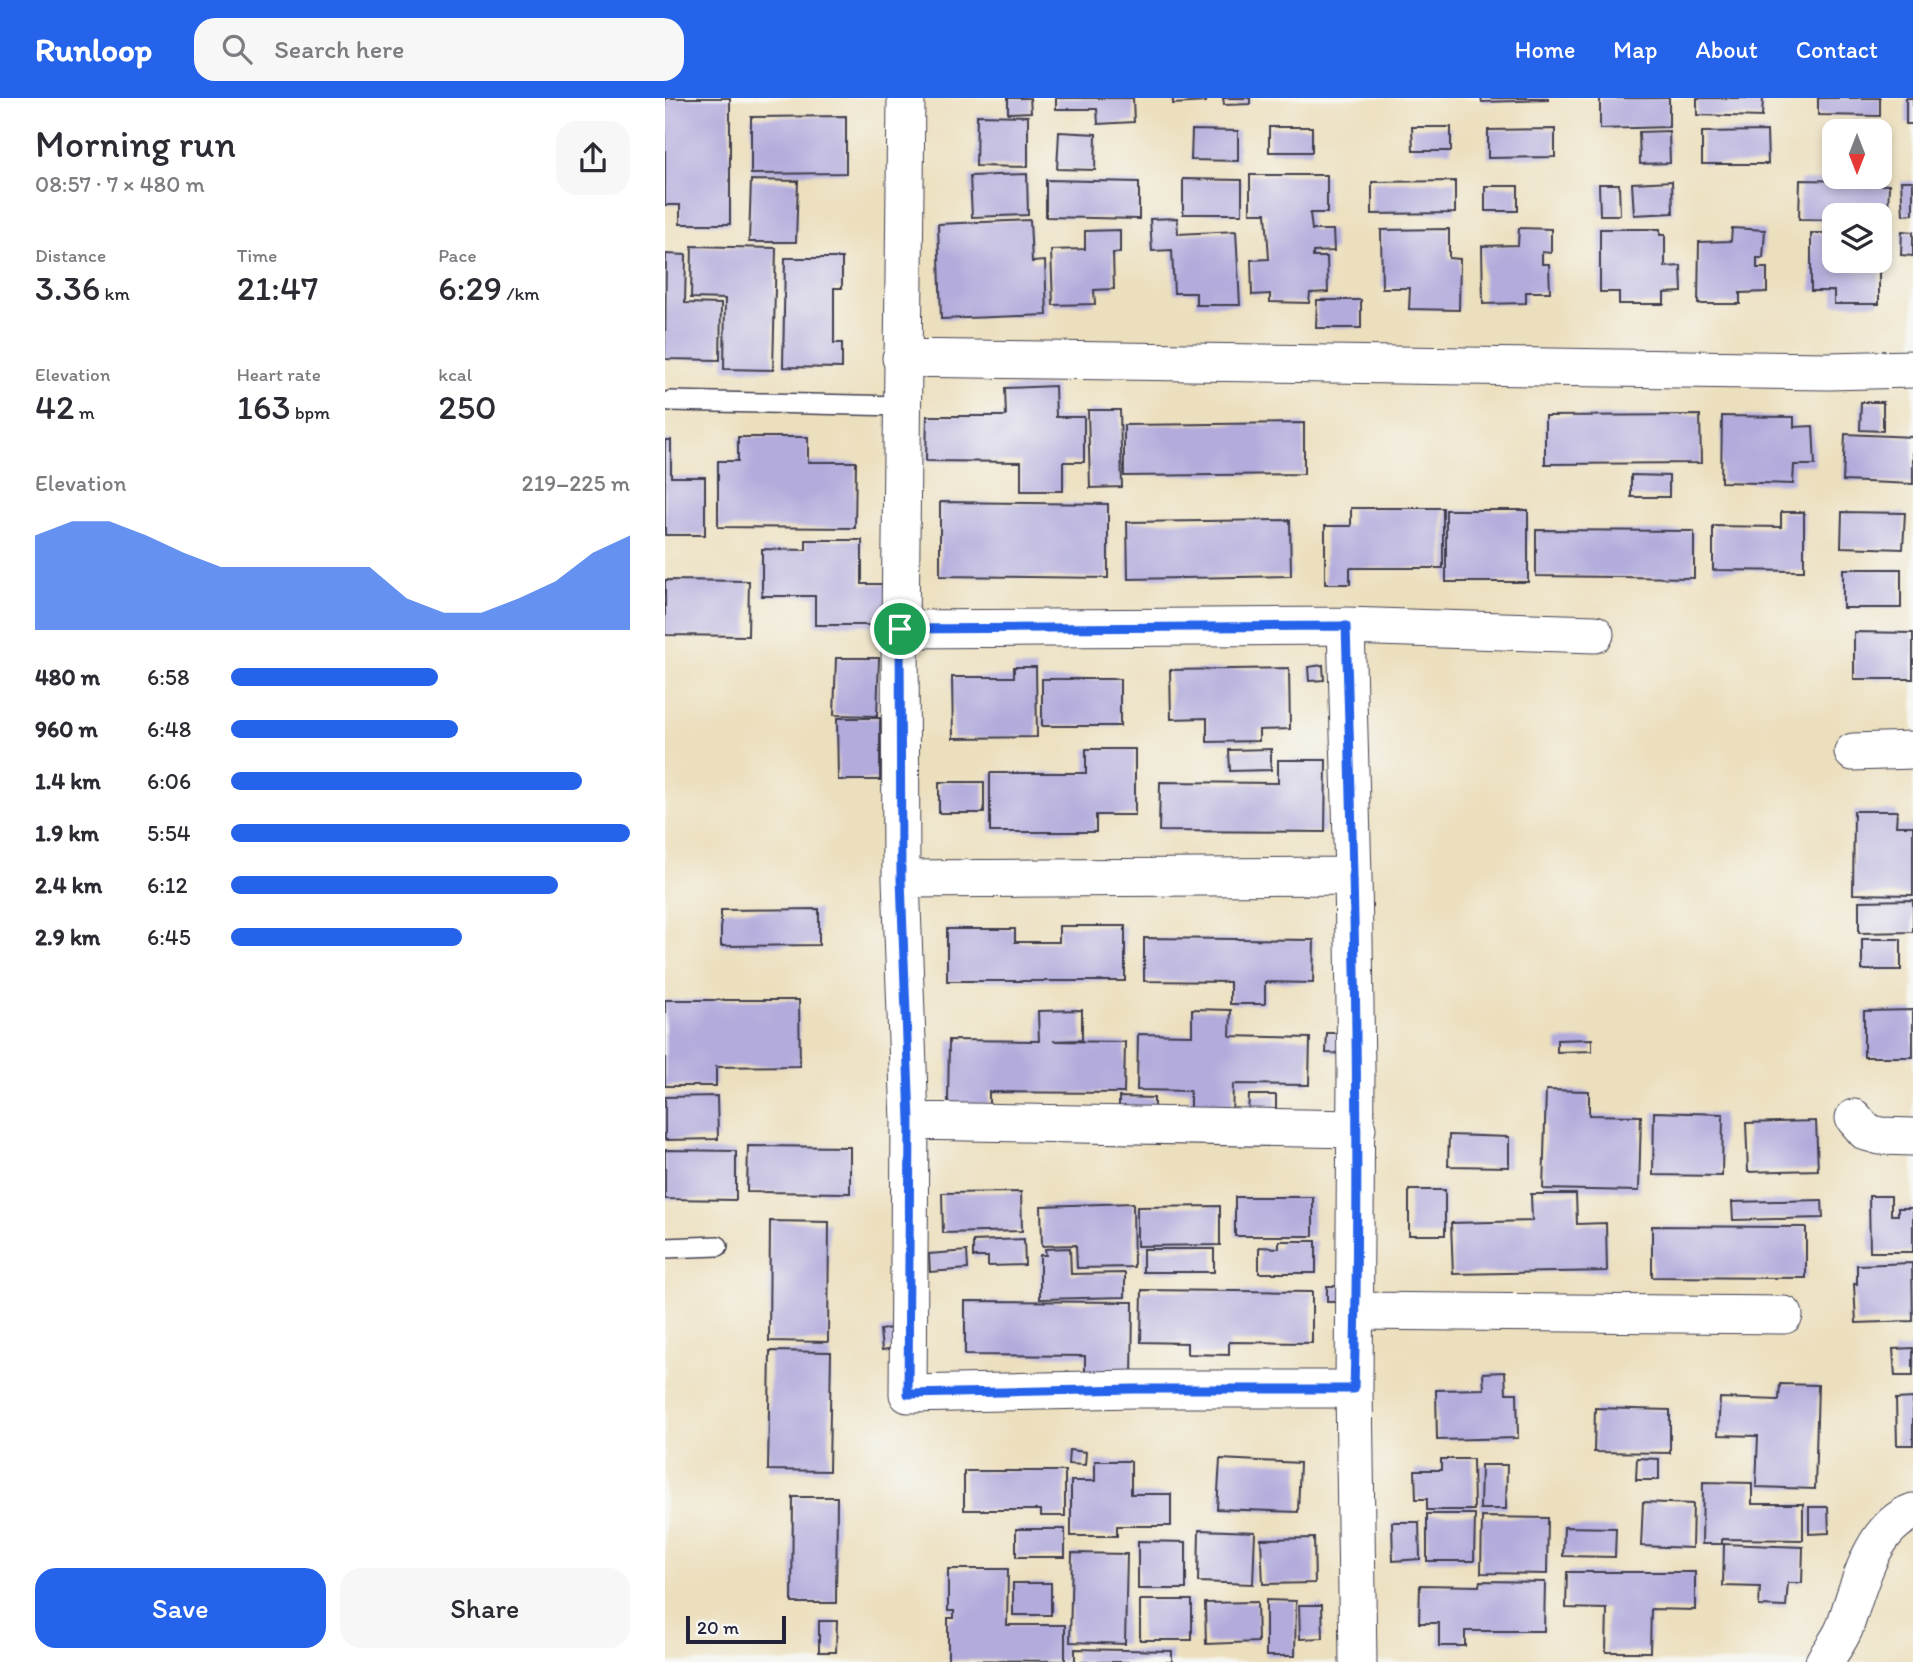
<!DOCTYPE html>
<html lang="en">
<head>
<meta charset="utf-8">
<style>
	:root { --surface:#fff; --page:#f7f7f7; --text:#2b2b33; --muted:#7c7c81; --accent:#2563eb }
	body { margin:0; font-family:Itim,sans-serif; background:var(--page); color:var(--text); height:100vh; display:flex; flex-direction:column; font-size:26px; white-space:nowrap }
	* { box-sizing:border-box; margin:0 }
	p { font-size:23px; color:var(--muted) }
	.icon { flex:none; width:38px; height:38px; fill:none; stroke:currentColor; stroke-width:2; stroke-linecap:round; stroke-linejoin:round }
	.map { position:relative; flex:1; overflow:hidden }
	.panel { display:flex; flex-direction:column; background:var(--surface); width:665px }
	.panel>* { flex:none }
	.needle { width:46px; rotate:180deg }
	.buttons { position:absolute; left:1157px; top:21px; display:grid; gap:14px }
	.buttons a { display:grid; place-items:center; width:70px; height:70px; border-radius:14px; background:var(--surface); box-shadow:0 4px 10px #0003; font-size:35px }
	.scale { position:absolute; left:21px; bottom:18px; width:100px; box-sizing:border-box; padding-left:7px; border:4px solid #22223b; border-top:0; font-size:19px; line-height:24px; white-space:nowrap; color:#22223b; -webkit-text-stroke:5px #f6f6f2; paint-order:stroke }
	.pin { position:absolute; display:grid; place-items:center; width:60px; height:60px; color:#fff; margin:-30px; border:4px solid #fff; border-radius:50%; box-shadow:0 2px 7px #0007 }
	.round { display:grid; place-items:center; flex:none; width:74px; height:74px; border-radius:21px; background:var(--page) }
	.summary { display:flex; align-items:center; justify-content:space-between; height:119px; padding:0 35px }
	h1 { font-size:38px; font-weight:600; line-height:52px }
	.metrics { display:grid; grid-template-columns:repeat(3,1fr); gap:10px; height:119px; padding:7px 35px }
	.metrics div { display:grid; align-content:center }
	.metrics b { font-size:35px; font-weight:600 }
	.metrics small { font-size:19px; font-weight:400 }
	.metrics p { font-size:19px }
	.chart { height:196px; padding:14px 35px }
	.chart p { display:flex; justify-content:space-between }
	.chart svg { width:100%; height:126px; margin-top:7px; fill:var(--accent); opacity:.7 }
	.cta { display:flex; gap:14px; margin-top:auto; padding:14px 35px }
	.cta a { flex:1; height:80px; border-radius:21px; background:var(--accent); color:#fff; font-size:28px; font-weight:600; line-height:80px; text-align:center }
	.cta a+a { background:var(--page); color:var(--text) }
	ul { padding:0 35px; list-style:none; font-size:23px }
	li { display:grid; grid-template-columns:112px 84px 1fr; align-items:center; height:52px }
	li i { height:18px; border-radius:9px; background:var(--accent) }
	header { display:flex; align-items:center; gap:42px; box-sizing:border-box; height:98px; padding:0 35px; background:var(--accent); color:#fff }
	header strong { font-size:33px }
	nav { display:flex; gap:38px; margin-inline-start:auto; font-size:24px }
	.search { width:490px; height:63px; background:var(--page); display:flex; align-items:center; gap:18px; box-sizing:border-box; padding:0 24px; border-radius:21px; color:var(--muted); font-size:26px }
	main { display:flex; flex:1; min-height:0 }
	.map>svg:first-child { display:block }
</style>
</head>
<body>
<header>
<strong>Runloop</strong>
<div class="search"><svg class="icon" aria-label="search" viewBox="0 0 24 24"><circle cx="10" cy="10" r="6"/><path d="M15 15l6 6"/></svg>Search here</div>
<nav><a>Home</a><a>Map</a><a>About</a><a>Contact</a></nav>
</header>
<main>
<section class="panel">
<div class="summary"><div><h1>Morning run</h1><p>08:57 · 7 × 480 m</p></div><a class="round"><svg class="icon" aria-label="share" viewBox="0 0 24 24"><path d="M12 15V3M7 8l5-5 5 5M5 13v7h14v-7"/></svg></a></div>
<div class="metrics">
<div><p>Distance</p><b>3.36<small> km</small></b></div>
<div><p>Time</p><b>21:47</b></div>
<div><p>Pace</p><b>6:29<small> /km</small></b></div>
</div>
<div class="metrics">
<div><p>Elevation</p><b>42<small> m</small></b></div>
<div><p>Heart rate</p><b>163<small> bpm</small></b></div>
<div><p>kcal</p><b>250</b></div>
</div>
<div class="chart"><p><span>Elevation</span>219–225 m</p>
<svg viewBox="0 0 160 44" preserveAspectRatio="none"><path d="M0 44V11L10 6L20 6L30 11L40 17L50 22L60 22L70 22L80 22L90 22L100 33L110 38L120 38L130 33L140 27L150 17L160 11V44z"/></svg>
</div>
<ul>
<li><b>480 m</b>6:58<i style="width:52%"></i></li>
<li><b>960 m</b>6:48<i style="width:57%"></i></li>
<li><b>1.4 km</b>6:06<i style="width:88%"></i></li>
<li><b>1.9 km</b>5:54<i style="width:100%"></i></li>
<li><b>2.4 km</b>6:12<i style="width:82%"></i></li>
<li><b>2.9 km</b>6:45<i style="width:58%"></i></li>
</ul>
<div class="cta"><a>Save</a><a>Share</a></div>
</section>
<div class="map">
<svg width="1248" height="1564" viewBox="0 0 1248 1564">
	<rect width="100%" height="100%" fill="#f6f6f2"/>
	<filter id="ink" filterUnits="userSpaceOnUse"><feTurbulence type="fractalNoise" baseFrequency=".0143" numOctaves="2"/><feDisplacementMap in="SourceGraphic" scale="14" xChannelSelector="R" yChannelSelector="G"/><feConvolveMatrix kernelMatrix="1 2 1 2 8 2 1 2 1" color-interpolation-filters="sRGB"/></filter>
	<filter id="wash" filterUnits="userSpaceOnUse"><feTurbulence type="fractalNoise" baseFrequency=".00686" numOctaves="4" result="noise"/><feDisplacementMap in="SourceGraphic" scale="28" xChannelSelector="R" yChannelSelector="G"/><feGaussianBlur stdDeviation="1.57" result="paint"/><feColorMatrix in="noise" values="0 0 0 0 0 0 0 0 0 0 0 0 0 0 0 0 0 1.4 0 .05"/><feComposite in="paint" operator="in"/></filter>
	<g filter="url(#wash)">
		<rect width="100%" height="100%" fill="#ecdfbd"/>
		<g id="blocks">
			<path fill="#b2abdc" d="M 0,0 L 65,0 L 65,126 L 15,126 L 15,107 L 0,107 Z
				M 343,0 L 365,0 L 366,14 L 343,15 Z
				M 391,0 L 468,0 L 469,24 L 433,26 L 432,11 L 391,11 Z
				M 508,0 L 541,0 L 541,4 L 508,6 Z
				M 558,0 L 585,0 L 585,6 L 559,7 Z
				M 816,0 L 883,0 L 883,2 L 817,4 Z
				M 935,0 L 1004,0 L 1004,29 L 935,31 Z
				M 1032,0 L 1098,0 L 1097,19 L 1032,17 Z
				M 1153,0 L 1215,0 L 1215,18 L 1153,17 Z
				M 1241,0 L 1248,0 L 1248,26 L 1241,26 Z
				M 312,17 L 363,18 L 363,69 L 311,68 Z
				M 181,18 L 181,75 L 86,76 L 86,19 Z
				M 604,29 L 647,29 L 647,54 L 604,54 Z
				M 747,29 L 786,29 L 786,53 L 748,53 Z
				M 890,31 L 890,59 L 823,60 L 823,32 Z
				M 527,32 L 573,33 L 573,63 L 526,62 Z
				M 1004,33 L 1005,65 L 975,66 L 974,34 Z
				M 1102,33 L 1103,66 L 1037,66 L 1037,34 Z
				M 394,34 L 431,36 L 430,72 L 392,71 Z
				M 1214,36 L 1220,36 L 1219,68 L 1214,68 Z
				M 362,76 L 363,117 L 307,119 L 305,78 Z
				M 585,77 L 662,77 L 662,115 L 645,115 L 647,132 L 668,132 L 669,153 L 648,154 L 648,159 L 662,159 L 663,194 L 645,195 L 644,205 L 605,204 L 605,196 L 587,197 L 586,162 L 604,161 L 601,115 L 585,115 Z
				M 518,81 L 577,82 L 577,116 L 518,116 Z
				M 86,82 L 133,83 L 131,144 L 84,144 Z
				M 381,82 L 474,84 L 474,121 L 381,119 Z
				M 1135,82 L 1188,83 L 1188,86 L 1224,87 L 1223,115 L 1188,115 L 1188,117 L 1169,117 L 1169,122 L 1134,121 Z
				M 790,83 L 790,115 L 707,116 L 707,84 Z
				M 1007,83 L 1008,115 L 969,117 L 967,85 Z
				M 1236,83 L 1248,83 L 1248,116 L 1238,117 Z
				M 934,86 L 954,86 L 955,117 L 935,117 Z
				M 820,88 L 853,88 L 853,113 L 820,113 Z
				M 512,120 L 513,136 L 571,133 L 575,207 L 531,207 L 531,195 L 509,195 L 507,152 L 487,153 L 485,121 Z
				M 365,122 L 367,164 L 380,163 L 382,217 L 276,221 L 273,126 Z
				M 854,130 L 886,131 L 886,155 L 877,154 L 877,166 L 884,166 L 885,194 L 861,194 L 861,205 L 818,206 L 817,148 L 853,147 Z
				M 1067,130 L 1100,132 L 1098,160 L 1092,160 L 1092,170 L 1102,170 L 1102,194 L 1075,195 L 1075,206 L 1033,206 L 1034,144 L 1066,143 Z
				M 784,131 L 784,160 L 795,161 L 794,212 L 744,211 L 745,190 L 717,190 L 716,132 Z
				M 935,131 L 995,131 L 995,137 L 1000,137 L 1000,169 L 1016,168 L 1017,194 L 999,195 L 999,206 L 954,206 L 954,194 L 935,194 Z
				M 455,132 L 455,155 L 448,155 L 449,191 L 429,192 L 430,206 L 388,207 L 386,152 L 420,151 L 420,133 Z
				M 1237,133 L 1248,134 L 1248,158 L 1236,157 Z
				M 1146,135 L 1169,135 L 1169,163 L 1214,163 L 1214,206 L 1169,206 L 1169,193 L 1146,193 Z
				M 27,148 L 111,150 L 108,272 L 59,271 L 60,201 L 26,200 Z
				M 1,156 L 21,157 L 20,205 L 56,206 L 55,262 L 0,261 Z
				M 120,160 L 177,160 L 177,190 L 169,190 L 169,245 L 177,245 L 177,270 L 118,269 Z
				M 652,202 L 696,202 L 696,230 L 651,230 Z
				M 390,288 L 391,319 L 419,319 L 419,364 L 398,364 L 398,393 L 356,393 L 356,364 L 261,363 L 262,318 L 341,318 L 340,290 Z
				M 1196,304 L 1218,304 L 1218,333 L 1195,332 Z
				M 423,312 L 455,312 L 457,389 L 425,390 Z
				M 1035,317 L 1036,365 L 880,366 L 880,318 Z
				M 1057,318 L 1129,319 L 1129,329 L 1148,328 L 1150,367 L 1129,367 L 1128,386 L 1056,384 Z
				M 639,325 L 639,376 L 459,378 L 459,327 Z
				M 1180,336 L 1248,339 L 1248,386 L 1178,383 Z
				M 73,339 L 143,339 L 143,364 L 191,364 L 190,430 L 53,429 L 53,363 L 73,363 Z
				M 0,342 L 6,342 L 6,379 L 40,379 L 40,437 L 0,437 Z
				M 966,377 L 1004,378 L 1004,399 L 966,399 Z
				M 275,404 L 443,406 L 443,480 L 275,478 Z
				M 686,410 L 778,410 L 778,470 L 685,470 L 685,486 L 660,486 L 660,428 L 686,428 Z
				M 781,412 L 863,412 L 863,484 L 781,484 Z
				M 1116,414 L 1139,414 L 1139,473 L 1048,472 L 1048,428 L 1116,429 Z
				M 1177,414 L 1240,415 L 1238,451 L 1176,449 Z
				M 625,422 L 626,478 L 463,481 L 462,424 Z
				M 871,432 L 1029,433 L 1029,480 L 871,478 Z
				M 141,442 L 197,442 L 197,486 L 224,486 L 224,527 L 150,527 L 150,498 L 97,498 L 97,451 L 141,452 Z
				M 1178,471 L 1236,471 L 1236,510 L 1178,510 Z
				M 0,482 L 84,483 L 83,538 L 0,537 Z
				M 1189,534 L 1248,535 L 1248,581 L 1189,581 Z
				M 171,560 L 214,560 L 212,618 L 169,617 Z
				M 658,567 L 659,582 L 644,583 L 643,569 Z
				M 349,569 L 371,569 L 372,639 L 288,640 L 287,579 L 349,579 Z
				M 624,570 L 625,631 L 594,632 L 594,643 L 542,644 L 542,620 L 506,621 L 505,572 Z
				M 377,581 L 455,581 L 455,628 L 377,628 Z
				M 172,620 L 215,620 L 215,682 L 173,682 Z
				M 421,651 L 470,651 L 470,717 L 431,717 L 431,734 L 325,734 L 325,675 L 421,675 Z
				M 606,651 L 606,672 L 565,673 L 564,652 Z
				M 613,662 L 661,662 L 660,734 L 494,733 L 495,684 L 613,685 Z
				M 274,684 L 319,684 L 319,715 L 274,715 Z
				M 1189,713 L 1232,713 L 1231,728 L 1248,728 L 1248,797 L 1188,796 Z
				M 1248,802 L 1248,834 L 1194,835 L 1194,803 Z
				M 154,811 L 154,847 L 56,848 L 56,812 Z
				M 394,828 L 460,828 L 460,883 L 282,883 L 282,831 L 350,831 L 350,844 L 394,844 Z
				M 479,840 L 649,842 L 648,885 L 600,884 L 600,906 L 565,906 L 565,884 L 479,883 Z
				M 1197,841 L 1236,841 L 1236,872 L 1197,872 Z
				M 0,902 L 134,902 L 135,968 L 51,969 L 51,988 L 0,988 Z
				M 527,911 L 566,912 L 565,938 L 645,940 L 644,987 L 568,986 L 567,1020 L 525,1020 L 525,993 L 472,992 L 473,936 L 527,937 Z
				M 417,912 L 417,942 L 388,943 L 460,944 L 459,995 L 324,994 L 324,1006 L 283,1006 L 284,942 L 374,943 L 373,913 Z
				M 1248,912 L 1248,959 L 1199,959 L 1199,913 Z
				M 662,935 L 673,935 L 686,956 L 661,955 Z
				M 927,941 L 927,953 L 892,954 L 892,942 Z
				M 881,992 L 924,993 L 924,1017 L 976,1018 L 974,1093 L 878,1091 Z
				M 584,997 L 611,997 L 611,1018 L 583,1018 Z
				M 52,998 L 53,1041 L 0,1042 L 0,999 Z
				M 454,999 L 489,1000 L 489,1017 L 454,1016 Z
				M 989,1014 L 1058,1016 L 1057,1078 L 988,1077 Z
				M 1151,1023 L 1153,1072 L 1083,1074 L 1081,1025 Z
				M 784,1037 L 844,1039 L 844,1069 L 783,1068 Z
				M 83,1048 L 185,1049 L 185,1095 L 82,1094 Z
				M 0,1052 L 71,1053 L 71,1102 L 0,1101 Z
				M 744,1092 L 780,1092 L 780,1137 L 744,1137 Z
				M 356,1094 L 357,1133 L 278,1135 L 277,1095 Z
				M 866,1096 L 911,1096 L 912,1126 L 941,1125 L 942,1173 L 788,1176 L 786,1125 L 867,1123 Z
				M 1204,1098 L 1226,1098 L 1226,1117 L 1233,1117 L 1233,1110 L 1248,1110 L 1248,1154 L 1205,1154 Z
				M 570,1099 L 648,1099 L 648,1138 L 570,1138 Z
				M 1157,1102 L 1158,1120 L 1068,1122 L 1067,1104 Z
				M 468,1105 L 469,1169 L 412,1170 L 411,1147 L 377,1148 L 376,1108 Z
				M 555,1108 L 555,1147 L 472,1148 L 472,1109 Z
				M 105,1123 L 164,1124 L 163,1244 L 104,1243 Z
				M 987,1128 L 1141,1129 L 1141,1180 L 987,1179 Z
				M 359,1141 L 360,1167 L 323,1168 L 323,1159 L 308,1159 L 308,1143 Z
				M 614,1143 L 651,1143 L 651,1175 L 594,1175 L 594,1149 L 614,1150 Z
				M 405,1150 L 406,1176 L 460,1175 L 460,1199 L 375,1201 L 375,1157 L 381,1157 L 380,1151 Z
				M 478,1151 L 549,1151 L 549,1174 L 478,1174 Z
				M 302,1153 L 303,1171 L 265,1174 L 264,1156 Z
				M 1247,1165 L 1248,1223 L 1191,1225 L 1189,1186 L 1192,1186 L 1192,1167 Z
				M 662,1188 L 683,1188 L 682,1204 L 662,1204 Z
				M 477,1192 L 647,1194 L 647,1245 L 564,1244 L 564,1257 L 522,1256 L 522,1245 L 476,1244 Z
				M 300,1203 L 468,1204 L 467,1283 L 420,1282 L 420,1258 L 300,1257 Z
				M 232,1229 L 235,1249 L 217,1252 L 215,1232 Z
				M 1248,1250 L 1248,1278 L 1230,1278 L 1228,1251 Z
				M 105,1253 L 166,1254 L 164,1373 L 103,1372 Z
				M 840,1274 L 841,1295 L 852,1295 L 853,1340 L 772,1342 L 771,1292 L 819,1291 L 818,1275 Z
				M 1115,1286 L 1153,1287 L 1150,1391 L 1091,1389 L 1093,1338 L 1053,1337 L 1055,1300 L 1114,1302 Z
				M 1248,1300 L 1248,1347 L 1232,1347 L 1231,1301 Z
				M 930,1310 L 1005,1312 L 1005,1355 L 929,1354 Z
				M 404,1352 L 421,1354 L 420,1367 L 403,1366 Z
				M 972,1360 L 994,1361 L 994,1382 L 971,1382 Z
				M 555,1361 L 635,1365 L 633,1414 L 552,1411 Z
				M 776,1361 L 808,1361 L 809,1412 L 762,1412 L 762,1401 L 751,1401 L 750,1372 L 776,1372 Z
				M 430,1363 L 466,1363 L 466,1396 L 506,1396 L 506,1428 L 452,1428 L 452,1438 L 406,1438 L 406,1383 L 430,1383 Z
				M 816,1367 L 842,1367 L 841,1411 L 815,1411 Z
				M 299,1373 L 400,1373 L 400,1418 L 376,1418 L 376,1412 L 299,1412 Z
				M 1038,1384 L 1087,1385 L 1087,1406 L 1138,1406 L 1138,1442 L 1057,1441 L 1057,1446 L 1037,1446 Z
				M 128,1399 L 172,1399 L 171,1505 L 127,1505 Z
				M 978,1404 L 1028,1406 L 1027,1450 L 976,1448 Z
				M 1144,1409 L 1163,1409 L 1164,1435 L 1144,1436 Z
				M 762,1416 L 810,1416 L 809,1463 L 762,1463 Z
				M 817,1419 L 883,1420 L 882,1476 L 816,1475 Z
				M 727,1424 L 754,1424 L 755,1461 L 728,1463 Z
				M 899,1429 L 951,1430 L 950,1459 L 898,1458 Z
				M 351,1431 L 400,1431 L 400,1459 L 351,1459 Z
				M 534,1432 L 590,1434 L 588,1486 L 533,1484 Z
				M 649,1440 L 650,1485 L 598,1486 L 596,1441 Z
				M 473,1443 L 521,1444 L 521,1491 L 473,1491 Z
				M 1059,1446 L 1138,1449 L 1137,1485 L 1123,1485 L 1121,1509 L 1094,1508 L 1095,1489 L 1058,1488 Z
				M 407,1455 L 462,1456 L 460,1546 L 405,1544 Z
				M 283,1471 L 343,1471 L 342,1527 L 400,1527 L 400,1563 L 283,1562 L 283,1520 L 289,1520 L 289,1513 L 283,1513 Z
				M 902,1474 L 1030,1474 L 1030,1512 L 986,1511 L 985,1554 L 941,1554 L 942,1511 L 901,1510 Z
				M 815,1483 L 880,1484 L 879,1533 L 800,1533 L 800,1548 L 774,1548 L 774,1525 L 754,1525 L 755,1487 L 814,1488 Z
				M 348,1485 L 386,1485 L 386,1517 L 348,1517 Z
				M 475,1502 L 527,1502 L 527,1542 L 475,1542 Z
				M 601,1502 L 631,1503 L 630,1558 L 601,1558 Z
				M 592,1504 L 593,1544 L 541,1546 L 540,1505 Z
				M 634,1507 L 657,1507 L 658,1540 L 635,1541 Z
				M 154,1523 L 172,1523 L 171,1554 L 154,1554 Z
				M 410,1551 L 507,1553 L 507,1564 L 410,1564 Z"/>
		</g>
	</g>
	<g filter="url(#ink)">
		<use href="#blocks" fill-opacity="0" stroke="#403e4e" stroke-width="2"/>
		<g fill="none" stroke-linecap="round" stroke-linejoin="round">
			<defs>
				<path id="service" d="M 5,303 L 236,308
					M 0,1150 L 53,1148"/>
				<path id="minor" d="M 241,0 L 235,531 L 236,781 L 245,1023 L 243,1296 L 469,1291 L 689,1291
					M 236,260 L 1163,273 L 1248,271
					M 235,531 L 681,528
					M 1188,654 L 1248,652
					M 236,781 L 688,778
					M 1189,1020 L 1201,1034 L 1215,1038 L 1248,1039
					M 245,1023 L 692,1031
					M 691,1213 L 1119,1217
					M 693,1564 L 689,1291 L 691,972 L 688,778 L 681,528 L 930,536
					M 1159,1564 C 1165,1554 1174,1543 1179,1531 C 1193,1492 1205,1430 1248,1414"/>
			</defs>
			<use href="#service" stroke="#403e4e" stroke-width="22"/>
			<use href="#minor" stroke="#403e4e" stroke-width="39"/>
			<use href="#service" stroke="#fff" stroke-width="19"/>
			<use href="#minor" stroke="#fff" stroke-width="37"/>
		</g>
	</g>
	<g fill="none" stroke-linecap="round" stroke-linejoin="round" filter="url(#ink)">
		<defs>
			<path id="route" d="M 681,528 C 689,782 696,1037 689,1291 L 469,1291 L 243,1296 L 245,1023 L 236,781 L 235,531 Z"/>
		</defs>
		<use href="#route" stroke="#fff" stroke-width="14"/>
		<use href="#route" stroke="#2563eb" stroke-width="9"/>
	</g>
</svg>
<div class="buttons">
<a><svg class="needle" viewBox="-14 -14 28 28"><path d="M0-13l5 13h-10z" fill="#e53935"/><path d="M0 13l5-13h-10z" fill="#7c7c81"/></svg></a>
<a><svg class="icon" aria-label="layers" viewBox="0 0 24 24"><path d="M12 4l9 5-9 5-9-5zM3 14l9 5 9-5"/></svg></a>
</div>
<div class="scale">20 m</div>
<div class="pin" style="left:235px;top:531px;background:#1e9e55"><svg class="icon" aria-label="arrive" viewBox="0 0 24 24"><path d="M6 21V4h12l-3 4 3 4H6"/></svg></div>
</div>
</main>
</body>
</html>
